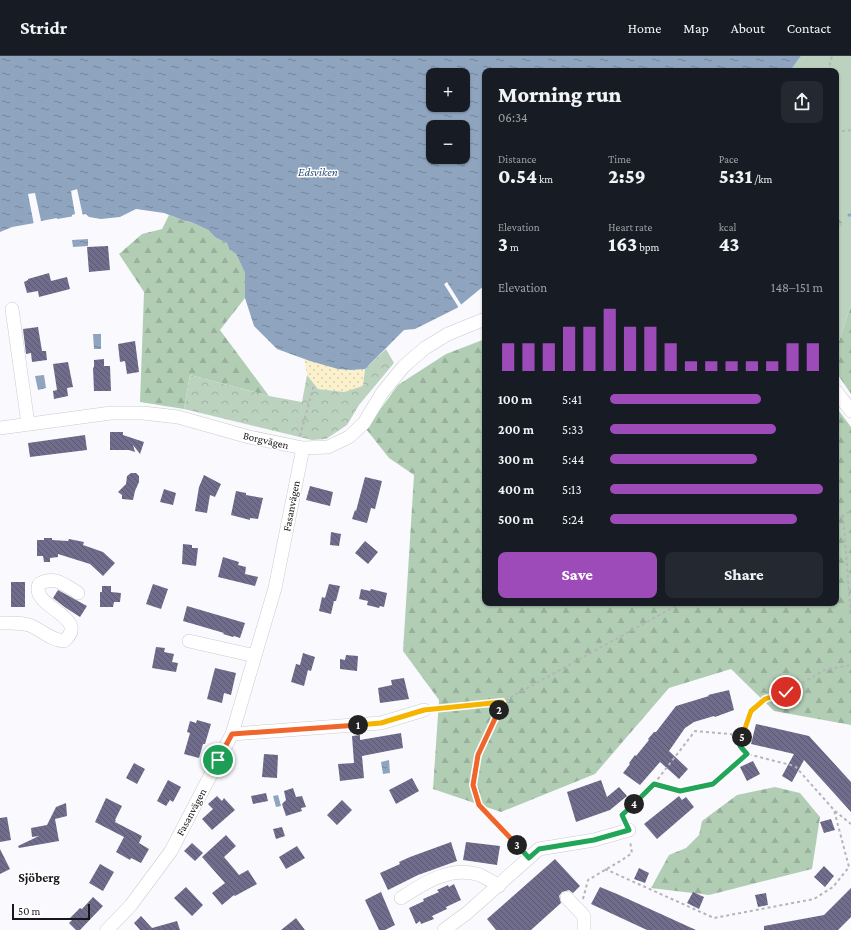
<!DOCTYPE html>
<html lang="en">
<head>
<meta charset="utf-8">
<style>
	:root { --surface:#171b24; --page:#242831; --text:#f1f3f6; --muted:#9ea1a6; --line:#363941; --accent:#9e4bba }
	body { margin:0; font-family:"Crimson Pro",serif; background:var(--page); color:var(--text); height:100vh; display:flex; flex-direction:column; font-size:15px; white-space:nowrap }
	* { box-sizing:border-box; margin:0 }
	p { font-size:13px; color:var(--muted) }
	.icon { flex:none; width:22px; height:22px; fill:none; stroke:currentColor; stroke-width:2; stroke-linecap:round; stroke-linejoin:round }
	.map { position:relative; flex:1; overflow:hidden }
	.side { position:absolute; left:482px; top:12px; width:357px; height:538px; display:flex; flex-direction:column; background:var(--surface); border-radius:8px; box-shadow:0 1px 3px #0004 }
	.side>* { flex:none }
	.buttons { position:absolute; left:426px; top:12px; display:grid; gap:8px }
	.buttons a { display:grid; place-items:center; width:44px; height:44px; border-radius:8px; background:var(--surface); box-shadow:0 1px 3px #0004; font-size:20px }
	.scale { position:absolute; left:12px; bottom:10px; width:78px; box-sizing:border-box; padding-left:4px; border:2px solid #171619; border-top:0; font-size:11px; line-height:14px; white-space:nowrap; color:#171619; -webkit-text-stroke:3px #fff; paint-order:stroke }
	.pin { position:absolute; display:grid; place-items:center; width:34px; height:34px; color:#fff; margin:-17px; border:2px solid #fff; border-radius:50%; box-shadow:0 1px 4px #0007 }
	.km { position:absolute; width:20px; height:20px; margin:-10px; border-radius:50%; background:#222; color:#fff; font-size:11px; line-height:20px; text-align:center }
	.round { display:grid; place-items:center; flex:none; width:42px; height:42px; border-radius:8px; background:var(--page) }
	.head { display:flex; align-items:center; justify-content:space-between; height:68px; padding:0 16px }
	h1 { font-size:22px; font-weight:800; line-height:30px }
	.metrics { display:grid; grid-template-columns:repeat(3,1fr); gap:6px; height:68px; padding:4px 16px }
	.metrics div { display:grid; align-content:center }
	.metrics b { font-size:20px; font-weight:800 }
	.metrics small { font-size:11px; font-weight:400 }
	.metrics p { font-size:11px }
	.chart { height:112px; padding:8px 16px }
	.chart p { display:flex; justify-content:space-between }
	.chart svg { width:100%; height:72px; margin-top:4px; stroke:var(--accent); stroke-width:6 }
	.action { display:flex; gap:8px; margin-top:auto; padding:8px 16px }
	.action a { flex:1; height:46px; border-radius:8px; background:var(--accent); color:#fff; font-size:16px; font-weight:800; line-height:46px; text-align:center }
	.action a+a { background:var(--page); color:var(--text) }
	ul { padding:0 16px; list-style:none; font-size:13px }
	li { display:grid; grid-template-columns:64px 48px 1fr; align-items:center; height:30px }
	li i { height:10px; border-radius:5px; background:var(--accent) }
	header { display:flex; align-items:center; gap:24px; box-sizing:border-box; height:56px; padding:0 20px; background:var(--surface); border-bottom:1px solid var(--line) }
	header strong { font-size:19px }
	nav { display:flex; gap:22px; margin-inline-start:auto; font-size:14px }
	.map>svg:first-child { display:block }
</style>
</head>
<body>
<header>
<strong>Stridr</strong>
<nav><a>Home</a><a>Map</a><a>About</a><a>Contact</a></nav>
</header>
<div class="map">
<svg width="851" height="874" viewBox="0 0 851 874">
	<defs>
		<pattern id="forest-firs" width="22" height="20" patternUnits="userSpaceOnUse"><rect width="22" height="20" fill="#b1ceb5"/><path d="M5 1l3.5 6h-7zM16 11l3.5 6h-7z" fill="#98b09b"/></pattern>
		<pattern id="sand-dots" width="8" height="8" patternUnits="userSpaceOnUse"><rect width="8" height="8" fill="#fbf1cc"/><path d="M2 2h.1M6 6h.1" fill="none" stroke="#d6ceaf" stroke-width="1.8" stroke-linecap="round"/></pattern>
		<pattern id="park-crowns" width="20" height="18" patternUnits="userSpaceOnUse"><rect width="20" height="18" fill="#bbd2be"/><path d="M2 6a3 3 0 1 1 6 0M12 15a3 3 0 1 1 6 0" fill="none" stroke="#a0b4a3"/></pattern>
		<pattern id="water-ripples" width="26" height="14" patternUnits="userSpaceOnUse"><rect width="26" height="14" fill="#8fa5bf"/><path d="M2 4q2-2 4 0t4 0M15 11q2-2 4 0t4 0" fill="none" stroke="#74859a"/></pattern>
		<pattern id="building-back-hatch" width="6" height="6" patternUnits="userSpaceOnUse"><rect width="6" height="6" fill="#6f6d8b"/><path d="M-1 5l2 2M0 0l6 6M5-1l2 2" fill="none" stroke="#5a5971"/></pattern>
	</defs>
	<rect width="100%" height="100%" fill="#fafafe"/>
	<path fill="#bbd2be" d="M 801,0 L 851,0 L 851,249 L 838,288 L 838,319 L 836,317 L 836,177 L 844,169 L 836,159 L 836,94 L 839,78 L 836,79 L 836,15 L 790,15 Z"/>
	<path fill="url(#forest-firs)" d="M 169,159 L 185,165 L 191,166 L 208,174 L 216,182 L 227,187 L 229,193 L 236,198 L 245,217 L 245,242 L 220,274 L 269,340 L 190,319 L 184,353 L 140,346 L 144,236 L 119,198 L 142,178 L 162,173 Z
		M 836,159 L 844,169 L 836,177 Z
		M 851,249 L 851,338 L 838,319 L 838,288 Z
		M 485,283 L 485,547 L 836,547 L 836,351 L 851,371 L 851,669 L 774,655 L 731,613 L 669,632 L 595,718 L 501,756 L 433,733 L 439,644 L 403,595 L 414,419 L 389,402 L 366,373 L 398,329 L 446,298 Z
		M 775,731 L 800,737 L 820,761 L 812,813 L 709,839 L 651,832 L 669,799 L 686,792 L 699,779 L 702,765 L 737,739 Z"/>
	<path fill="url(#sand-dots)" d="M 304,303 L 351,314 L 365,313 L 363,330 L 344,336 L 318,333 L 307,319 Z"/>
	<path fill="url(#park-crowns)" d="M 386,293 L 394,307 L 359,349 L 347,369 L 326,383 L 312,384 L 184,353 L 190,319 L 269,340 L 302,346 L 307,319 L 318,333 L 344,336 L 363,330 L 365,313 Z"/>
	<path fill="url(#water-ripples)" fill-rule="evenodd" d="M 0,0 L 801,0 L 790,15 L 485,15 L 485,229 L 457,252 L 415,273 L 404,274 L 365,313 L 351,314 L 338,313 L 310,305 L 277,293 L 254,270 L 245,242 L 245,217 L 236,198 L 229,193 L 227,187 L 216,182 L 208,174 L 191,166 L 185,165 L 164,157 L 136,153 L 120,161 L 101,163 L 89,161 L 86,158 L 12,171 L 0,176 ZM 433,19 L 463,19 L 463,49 L 433,49 ZM 433,71 L 463,71 L 463,101 L 433,101 Z
		M 88,183 L 88,190 L 73,191 L 72,184 Z
		M 93,278 L 101,278 L 101,293 L 94,293 Z
		M 44,319 L 46,332 L 38,334 L 35,320 Z
		M 389,704 L 390,717 L 383,718 L 381,706 Z
		M 278,739 L 281,750 L 276,751 L 273,740 Z"/>
	<path fill="#fafafe" d="M 77,133 L 83,160 L 72,162 L 72,159 L 75,158 L 71,135 Z
		M 35,137 L 41,165 L 57,162 L 57,165 L 34,169 L 28,138 Z
		M 447,226 L 462,250 L 459,252 L 444,228 Z"/>
	<g fill="none" stroke-linecap="round" stroke-linejoin="round">
		<path stroke="#8fa5bf" stroke-width="3" d="M 849,159 L 851,159"/>
	</g>
	<path fill="url(#building-back-hatch)" d="M 108,190 L 110,214 L 89,216 L 87,191 Z
		M 49,217 L 51,225 L 67,221 L 70,233 L 39,241 L 38,235 L 27,237 L 24,226 L 28,224 L 28,223 Z
		M 38,271 L 42,295 L 46,295 L 47,304 L 32,306 L 31,297 L 26,298 L 23,273 Z
		M 135,285 L 139,316 L 127,318 L 125,305 L 120,306 L 118,288 Z
		M 104,303 L 104,310 L 110,310 L 111,335 L 94,335 L 93,312 L 94,311 L 94,304 Z
		M 68,306 L 73,331 L 67,332 L 68,340 L 54,343 L 53,335 L 57,334 L 53,308 Z
		M 110,376 L 123,376 L 123,379 L 144,386 L 140,398 L 133,389 L 135,396 L 129,394 L 110,394 Z
		M 85,379 L 87,394 L 30,401 L 28,387 Z
		M 131,417 L 136,417 L 139,420 L 139,426 L 135,435 L 133,444 L 122,443 L 122,439 L 118,436 L 126,428 L 127,420 Z
		M 204,419 L 221,428 L 215,441 L 210,439 L 207,457 L 195,455 L 199,431 Z
		M 365,421 L 382,425 L 375,453 L 371,452 L 367,467 L 352,463 L 355,454 L 356,455 Z
		M 310,430 L 333,436 L 330,450 L 306,444 Z
		M 164,433 L 176,437 L 173,449 L 160,446 Z
		M 236,435 L 246,437 L 246,439 L 263,442 L 258,463 L 250,462 L 250,464 L 231,459 Z
		M 331,476 L 341,478 L 339,490 L 330,489 Z
		M 44,482 L 52,482 L 52,484 L 68,485 L 69,483 L 84,486 L 83,489 L 103,496 L 115,507 L 103,520 L 90,508 L 58,498 L 58,501 L 50,502 L 50,506 L 44,506 L 43,500 L 37,500 L 37,484 L 44,484 Z
		M 365,485 L 378,496 L 368,508 L 355,497 Z
		M 183,488 L 192,489 L 192,492 L 198,492 L 196,510 L 182,508 Z
		M 223,501 L 239,506 L 238,509 L 246,511 L 245,518 L 258,521 L 255,530 L 218,521 Z
		M 11,526 L 25,526 L 25,551 L 11,551 Z
		M 153,528 L 168,533 L 161,553 L 146,548 Z
		M 329,528 L 340,530 L 336,545 L 334,545 L 331,558 L 319,555 L 322,541 L 325,542 Z
		M 102,530 L 111,530 L 111,536 L 121,537 L 120,546 L 114,546 L 113,551 L 100,551 L 100,536 L 102,536 Z
		M 361,533 L 370,535 L 371,533 L 387,537 L 384,551 L 380,550 L 379,552 L 367,549 L 368,545 L 359,543 Z
		M 58,534 L 87,550 L 80,561 L 66,552 L 53,542 Z
		M 187,550 L 245,567 L 240,582 L 234,580 L 233,581 L 223,578 L 224,577 L 183,565 Z
		M 156,591 L 165,592 L 164,596 L 174,598 L 172,606 L 178,607 L 176,616 L 152,612 Z
		M 303,597 L 315,601 L 311,615 L 308,614 L 304,630 L 291,626 L 296,608 L 300,609 Z
		M 346,599 L 358,600 L 357,615 L 340,613 L 340,603 L 345,604 Z
		M 215,612 L 236,617 L 231,639 L 224,637 L 222,647 L 207,643 Z
		M 404,622 L 409,643 L 380,647 L 378,632 L 392,629 L 391,624 Z
		M 729,634 L 734,654 L 715,661 L 714,660 L 694,666 L 685,672 L 669,695 L 688,713 L 679,723 L 660,706 L 640,729 L 623,717 L 630,708 L 629,707 L 635,699 L 636,700 L 649,684 L 648,683 L 654,676 L 656,676 L 676,650 L 709,640 L 708,639 Z
		M 197,664 L 211,668 L 205,688 L 203,688 L 199,702 L 184,698 L 190,677 L 187,676 L 190,665 L 196,667 Z
		M 756,668 L 809,680 L 851,726 L 851,756 L 804,704 L 792,726 L 782,720 L 794,698 L 751,688 Z
		M 401,677 L 403,692 L 362,700 L 364,722 L 340,725 L 338,708 L 354,707 L 352,680 L 360,679 L 360,684 Z
		M 264,698 L 278,699 L 277,722 L 262,721 Z
		M 753,705 L 760,718 L 747,725 L 740,711 Z
		M 134,707 L 145,713 L 137,728 L 126,722 Z
		M 412,722 L 419,735 L 396,748 L 389,734 Z
		M 168,724 L 181,731 L 173,746 L 170,744 L 166,750 L 157,745 Z
		M 601,724 L 607,741 L 619,731 L 627,740 L 610,754 L 576,766 L 567,736 Z
		M 293,732 L 296,741 L 302,740 L 306,751 L 301,752 L 302,755 L 286,760 L 282,748 L 286,744 L 284,735 Z
		M 266,737 L 268,745 L 253,748 L 251,740 Z
		M 217,740 L 222,745 L 224,742 L 235,754 L 212,774 L 202,763 L 213,753 L 208,748 Z
		M 679,740 L 682,744 L 686,741 L 694,751 L 657,783 L 644,768 Z
		M 106,742 L 122,750 L 115,764 L 116,764 L 115,766 L 142,780 L 139,787 L 149,793 L 141,807 L 131,802 L 130,804 L 116,796 L 124,781 L 95,766 Z
		M 342,744 L 352,754 L 337,769 L 327,759 Z
		M 66,747 L 67,760 L 55,763 L 59,785 L 19,792 L 18,790 L 39,780 L 32,781 L 31,772 L 47,769 L 56,751 Z
		M 7,761 L 11,784 L 0,786 L 0,762 Z
		M 831,763 L 835,774 L 824,777 L 820,766 Z
		M 282,771 L 285,780 L 276,783 L 273,773 Z
		M 226,779 L 236,790 L 224,801 L 235,814 L 239,819 L 248,814 L 257,828 L 235,840 L 234,839 L 222,849 L 212,837 L 225,827 L 202,801 Z
		M 451,786 L 457,805 L 418,819 L 388,834 L 380,817 L 400,808 L 399,806 L 410,801 Z
		M 466,786 L 500,790 L 497,809 L 463,804 Z
		M 192,787 L 203,797 L 195,805 L 184,795 Z
		M 297,790 L 305,802 L 286,813 L 279,801 Z
		M 0,793 L 10,813 L 0,818 Z
		M 555,803 L 580,830 L 573,837 L 569,834 L 562,836 L 559,840 L 561,847 L 531,874 L 496,874 L 487,863 Z
		M 100,808 L 114,816 L 103,835 L 89,827 Z
		M 824,810 L 834,820 L 825,831 L 814,821 Z
		M 639,812 L 649,817 L 645,827 L 634,823 Z
		M 454,828 L 461,844 L 446,851 L 447,853 L 432,860 L 434,863 L 421,868 L 420,865 L 416,868 L 409,852 L 424,845 L 423,843 L 439,836 L 437,834 L 448,829 L 449,831 Z
		M 186,831 L 203,849 L 192,860 L 174,842 Z
		M 600,831 L 617,838 L 696,874 L 647,874 L 591,848 Z
		M 851,832 L 851,861 L 838,874 L 764,874 L 764,870 L 824,859 Z
		M 381,836 L 395,869 L 385,874 L 379,874 L 365,844 Z
		M 693,836 L 704,841 L 699,853 L 687,847 Z
		M 766,837 L 768,849 L 758,851 L 755,839 Z
		M 93,841 L 103,850 L 80,874 L 76,874 L 69,867 L 72,864 L 70,862 L 80,852 L 82,853 Z
		M 141,860 L 152,872 L 177,865 L 180,874 L 140,874 L 134,867 Z
		M 296,862 L 305,874 L 281,874 Z"/>
	<g fill="none" stroke-linecap="round" stroke-linejoin="round">
		<defs>
			<path id="minor" d="M 12,253 L 28,368
				M 836,335 L 851,355
				M 0,372 L 111,357 L 143,357 L 178,361 L 249,381 L 303,392 L 328,391 L 349,381 L 364,367 L 382,337 L 404,310 L 425,292 L 448,278 L 485,263
				M 0,567 C 9,567 20,566 29,569 C 42,574 50,584 64,585 C 92,561 29,551 39,528 C 55,519 65,529 78,537
				M 189,585 L 255,600
				M 232,678 L 381,667 L 424,654
				M 401,842 C 424,827 451,809 480,819 C 486,822 493,826 499,830
				M 567,842 L 584,860 L 584,874
				M 107,874 L 131,849 L 171,795 L 232,678 L 275,532 L 303,392
				M 444,874 L 467,857 L 539,793 L 594,784 L 629,774"/>
		</defs>
		<use href="#minor" stroke="#cacad1" stroke-width="14"/>
		<path stroke="#b5b5b9" stroke-width="2" stroke-dasharray="3 3" stroke-linecap="butt" d="M 828,15 L 832,0
			M 836,76 L 851,74
			M 300,380 L 314,329
			M 843,459 L 851,561
			M 836,463 L 851,455
			M 502,646 L 478,699 L 473,729 L 479,749 L 521,793
			M 434,653 L 502,646 L 681,547
			M 740,690 L 743,675 L 751,655 L 765,643 L 786,636 L 825,614 L 851,609
			M 654,728 L 695,675 L 731,678 L 747,698
			M 835,755 L 851,768
			M 605,813 L 714,862 L 814,843 L 833,831 L 849,811 L 834,754 L 795,710 L 747,698 L 713,728 L 680,735 L 654,728 L 622,759 L 624,763
			M 583,843 L 588,824 L 622,804 L 632,797 L 630,785"/>
		<use href="#minor" stroke="#fff" stroke-width="13"/>
	</g>
	<g fill="none" stroke-linecap="round" stroke-linejoin="round">
		<defs>
			<path id="split-1" d="M 218,704 L 232,678 L 358,669"/>
			<path id="split-2" d="M 358,669 L 381,667 L 424,654 L 502,646 L 499,654"/>
			<path id="split-3" d="M 499,654 L 478,699 L 473,729 L 479,749 L 517,789"/>
			<path id="split-4" d="M 517,789 L 529,802 L 539,793 L 594,784 L 629,774 L 622,759 L 634,748"/>
			<path id="split-5" d="M 634,748 L 654,728 L 680,735 L 713,728 L 747,698 L 740,690 L 742,681"/>
			<path id="split-6" d="M 742,681 L 751,655 L 765,643 L 786,636"/>
		</defs>
		<use href="#split-1" stroke="#fff" stroke-width="8"/>
		<use href="#split-2" stroke="#fff" stroke-width="8"/>
		<use href="#split-3" stroke="#fff" stroke-width="8"/>
		<use href="#split-4" stroke="#fff" stroke-width="8"/>
		<use href="#split-5" stroke="#fff" stroke-width="8"/>
		<use href="#split-6" stroke="#fff" stroke-width="8"/>
		<use href="#split-1" stroke="#f0652b" stroke-width="5"/>
		<use href="#split-2" stroke="#f5b400" stroke-width="5"/>
		<use href="#split-3" stroke="#f0652b" stroke-width="5"/>
		<use href="#split-4" stroke="#22a559" stroke-width="5"/>
		<use href="#split-5" stroke="#22a559" stroke-width="5"/>
		<use href="#split-6" stroke="#f5b400" stroke-width="5"/>
	</g>
	<g text-anchor="middle" dominant-baseline="central" stroke-width="3" stroke-linejoin="round" paint-order="stroke">
		<g font-size="11" fill="#171619" stroke="#fff">
			<text transform="translate(266 384) rotate(13)">Borgvägen</text>
			<text transform="translate(291 450) rotate(-79)">Fasanvägen</text>
			<text transform="translate(191 756) rotate(-62)">Fasanvägen</text>
		</g>
		<g font-size="12" font-style="italic" fill="#305178" stroke="#fff">
			<text x="318" y="116">Edsviken</text>
		</g>
		<g font-size="13" font-weight="bold" fill="#171619" stroke="#fff">
			<text x="39" y="821">Sjöberg</text>
		</g>
	</g>
</svg>
<div class="buttons">
<a>+</a>
<a>−</a>
</div>
<div class="scale">50 m</div>
<div class="pin" style="left:218px;top:704px;background:#1e9e55"><svg class="icon" aria-label="arrive" viewBox="0 0 24 24"><path d="M6 21V4h12l-3 4 3 4H6"/></svg></div>
<div class="pin" style="left:786px;top:636px;background:#d93025"><svg class="icon" aria-label="check" viewBox="0 0 24 24"><path d="M5 12l5 5 9-10"/></svg></div>
<b class="km" style="left:358px;top:669px">1</b>
<b class="km" style="left:499px;top:654px">2</b>
<b class="km" style="left:517px;top:789px">3</b>
<b class="km" style="left:634px;top:748px">4</b>
<b class="km" style="left:742px;top:681px">5</b>
<section class="side">
<div class="head"><div><h1>Morning run</h1><p>06:34</p></div><a class="round"><svg class="icon" aria-label="share" viewBox="0 0 24 24"><path d="M12 15V3M7 8l5-5 5 5M5 13v7h14v-7"/></svg></a></div>
<div class="metrics">
<div><p>Distance</p><b>0.54<small> km</small></b></div>
<div><p>Time</p><b>2:59</b></div>
<div><p>Pace</p><b>5:31<small> /km</small></b></div>
</div>
<div class="metrics">
<div><p>Elevation</p><b>3<small> m</small></b></div>
<div><p>Heart rate</p><b>163<small> bpm</small></b></div>
<div><p>kcal</p><b>43</b></div>
</div>
<div class="chart"><p><span>Elevation</span>148–151 m</p>
<svg viewBox="0 0 160 44" preserveAspectRatio="none"><path d="M5 44V27M15 44V27M25 44V27M35 44V17M45 44V17M55 44V6M65 44V17M75 44V17M85 44V27M95 44V38M105 44V38M115 44V38M125 44V38M135 44V38M145 44V27M155 44V27"/></svg>
</div>
<ul>
<li><b>100 m</b>5:41<i style="width:71%"></i></li>
<li><b>200 m</b>5:33<i style="width:78%"></i></li>
<li><b>300 m</b>5:44<i style="width:69%"></i></li>
<li><b>400 m</b>5:13<i style="width:100%"></i></li>
<li><b>500 m</b>5:24<i style="width:88%"></i></li>
</ul>
<div class="action"><a>Save</a><a>Share</a></div>
</section>
</div>
</body>
</html>
